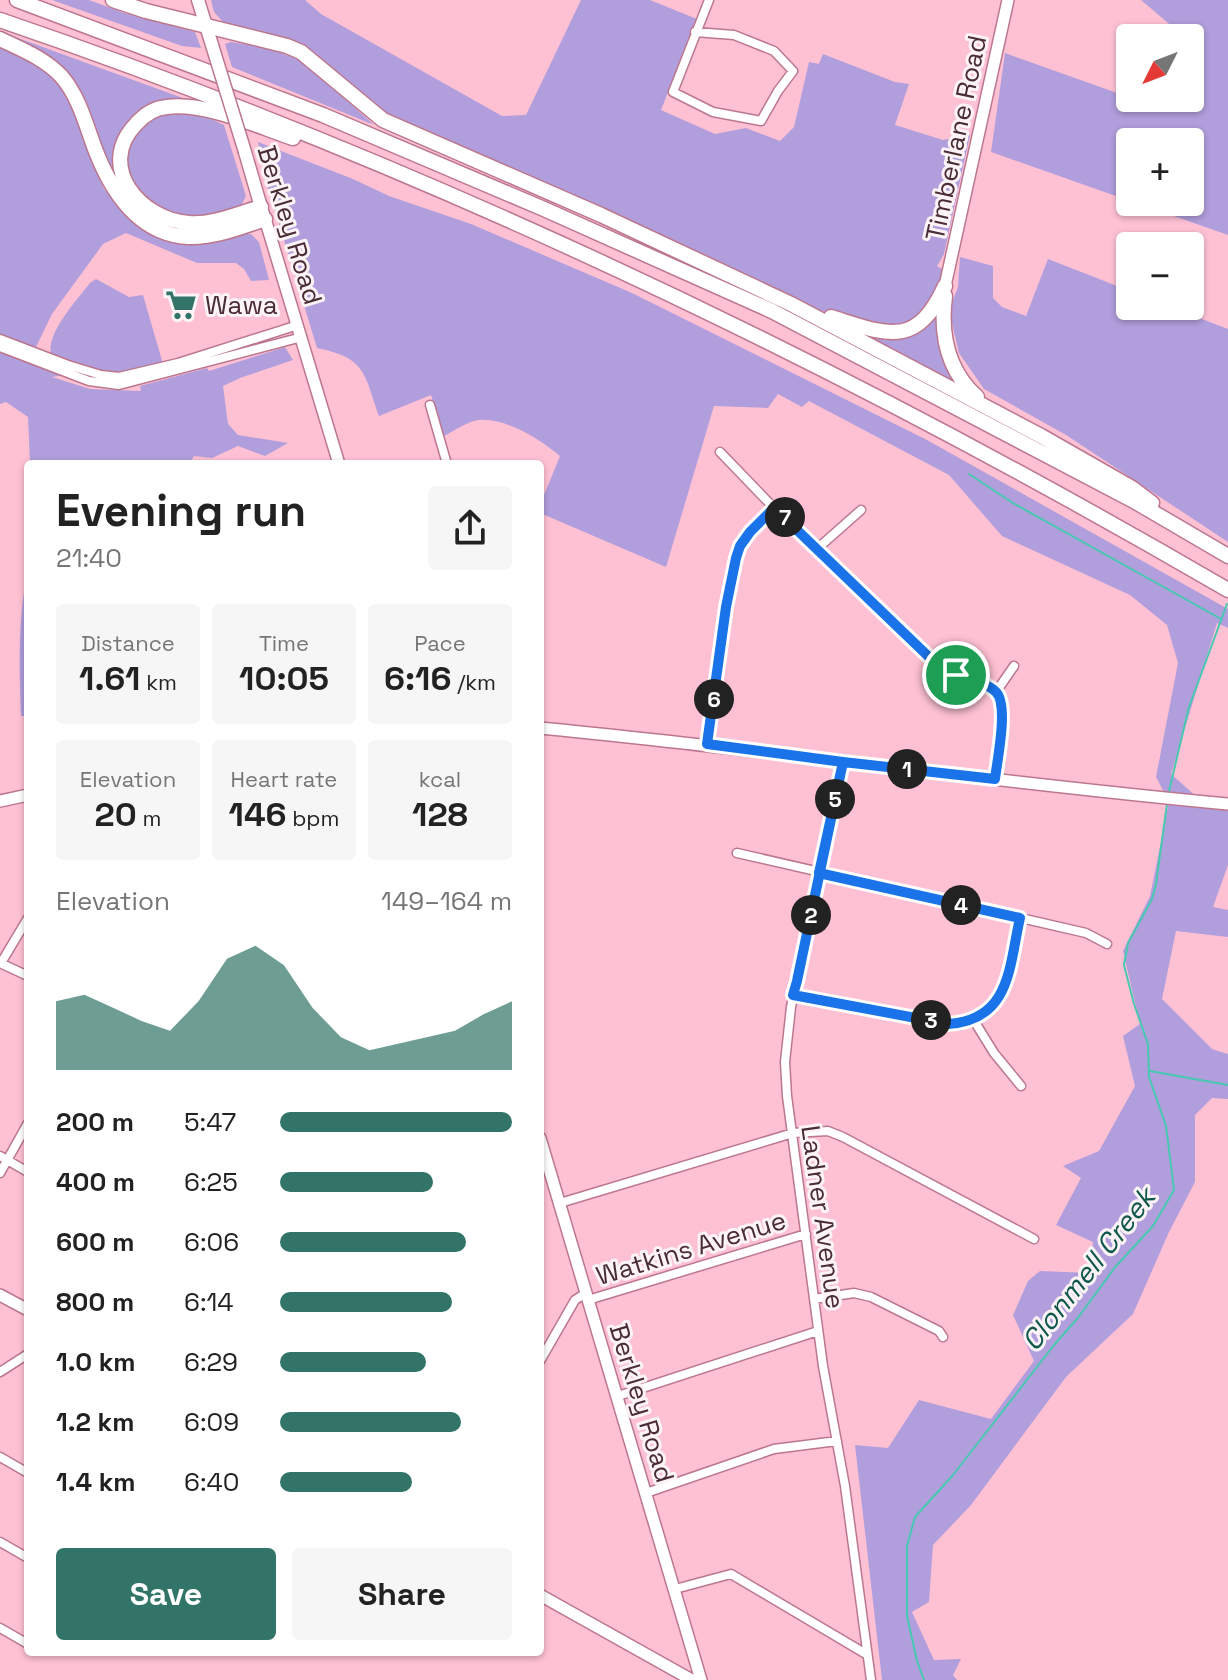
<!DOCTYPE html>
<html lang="en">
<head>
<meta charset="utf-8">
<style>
	:root { --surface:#fff; --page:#f6f6f6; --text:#222; --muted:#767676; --accent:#327568 }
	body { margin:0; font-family:"Space Grotesk",sans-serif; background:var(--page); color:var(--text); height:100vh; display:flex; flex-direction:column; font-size:30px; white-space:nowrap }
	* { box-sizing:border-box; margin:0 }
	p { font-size:26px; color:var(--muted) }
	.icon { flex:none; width:44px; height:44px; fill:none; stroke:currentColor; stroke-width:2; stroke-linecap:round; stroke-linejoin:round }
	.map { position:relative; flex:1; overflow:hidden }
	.drawer { position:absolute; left:24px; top:460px; width:520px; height:1196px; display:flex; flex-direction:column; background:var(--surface); border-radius:8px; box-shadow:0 2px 6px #0004 }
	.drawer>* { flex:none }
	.needle { width:52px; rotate:228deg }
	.fabs { position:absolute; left:1116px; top:24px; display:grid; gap:16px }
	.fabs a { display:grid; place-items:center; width:88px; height:88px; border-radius:8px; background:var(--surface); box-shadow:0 2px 6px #0004; font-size:40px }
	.pin { position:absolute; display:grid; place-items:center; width:68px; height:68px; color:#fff; margin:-34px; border:4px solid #fff; border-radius:50%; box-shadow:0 2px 8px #0007 }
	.km { position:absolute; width:40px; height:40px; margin:-20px; border-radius:50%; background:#222; color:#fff; font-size:22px; line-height:40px; text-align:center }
	.round { display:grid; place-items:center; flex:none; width:84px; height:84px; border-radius:8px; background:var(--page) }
	.summary { display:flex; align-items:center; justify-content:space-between; height:136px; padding:0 32px }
	h1 { font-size:44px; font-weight:700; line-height:60px }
	.figures { display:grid; grid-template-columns:repeat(3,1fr); gap:12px; height:136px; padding:8px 32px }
	.figures div { display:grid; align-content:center; border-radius:8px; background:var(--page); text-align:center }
	.figures b { font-size:34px; font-weight:700 }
	.figures small { font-size:22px; font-weight:400 }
	.figures p { font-size:22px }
	.chart { height:224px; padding:16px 32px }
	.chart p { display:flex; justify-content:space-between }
	.chart svg { width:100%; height:144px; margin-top:8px; fill:var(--accent); opacity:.7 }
	.action { display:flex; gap:16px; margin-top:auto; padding:16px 32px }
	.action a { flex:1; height:92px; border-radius:8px; background:var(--accent); color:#fff; font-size:32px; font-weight:700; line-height:92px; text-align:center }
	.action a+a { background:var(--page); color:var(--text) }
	ul { padding:0 32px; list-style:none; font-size:26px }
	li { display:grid; grid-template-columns:128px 96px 1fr; align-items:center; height:60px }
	li i { height:20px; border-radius:10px; background:var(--accent) }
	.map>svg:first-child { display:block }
</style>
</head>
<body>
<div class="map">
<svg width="1228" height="1680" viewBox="0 0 1228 1680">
	<rect width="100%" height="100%" fill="#fec1d4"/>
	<path fill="#b19edc" d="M 52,0 L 89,0 L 124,13 L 195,32 L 201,48 L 182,46 Z
		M 211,0 L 305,0 L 321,14 L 502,116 L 526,115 L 581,0 L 650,0 L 697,19 L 661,110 L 715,134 L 746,128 L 780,141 L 794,127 L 809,62 L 819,64 L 823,54 L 895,82 L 909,84 L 895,125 L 943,140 L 970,135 L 944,254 L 937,266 L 942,269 C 939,284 937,304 924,314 C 889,344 815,308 777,293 L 396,121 L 310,49 L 223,22 L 214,12 Z
		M 1141,0 L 1228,0 L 1228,235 L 1134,202 L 1190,202 L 1190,142 L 1130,142 L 1130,201 L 991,152 L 1005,53 L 1162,109 L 1166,98 L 1190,98 L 1190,38 L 1180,38 L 1181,34 Z
		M 18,38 L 191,101 L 165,102 L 122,134 L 121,193 L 80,98 L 16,42 Z
		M 231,42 L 263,47 L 303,61 L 374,125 L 232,67 L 225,44 Z
		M 0,47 L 43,68 L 62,84 L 73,102 L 104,189 L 136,224 L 158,237 L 251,234 L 259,242 L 269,280 L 251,281 L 244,269 L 236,263 L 197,263 L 126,233 L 103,244 L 52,314 L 35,349 L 0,336 Z
		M 175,110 L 199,113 L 224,125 L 246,196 L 241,206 C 219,215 191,224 168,214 C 155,209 135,195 130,182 C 120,160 129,129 151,116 C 158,113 168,112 175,110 Z
		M 258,142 L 353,179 L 389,196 L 471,224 L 632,293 L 927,440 L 1228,609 L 1228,628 L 1217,623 L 1171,774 L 1207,806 L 1228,808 L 1228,865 L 1213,907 L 1228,910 L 1228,937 L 1176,931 L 1162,999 L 1212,1049 L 1228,1054 L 1228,1099 L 1212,1098 L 1195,1115 L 1195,1182 L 1169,1232 L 1133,1314 L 1066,1377 L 971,1505 L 933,1545 L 929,1602 L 912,1612 L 934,1660 L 961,1659 L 953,1675 L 957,1680 L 882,1680 L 855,1445 L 888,1448 L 919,1400 L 991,1419 L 1034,1361 L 1013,1315 L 1028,1281 L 1040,1271 L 1090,1273 L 1093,1242 L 1056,1225 L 1081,1178 L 1063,1166 L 1099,1151 L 1135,1086 L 1123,1036 L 1140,1024 L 1123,951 L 1150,896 L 1169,802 L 1156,777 L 1178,663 L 1167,625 L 1130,595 L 1002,536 L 949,475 L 809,401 L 802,407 L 778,394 L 768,408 L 714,406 L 666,567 L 540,513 L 540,505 L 560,456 C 540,439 507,418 479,420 C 468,421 454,431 444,436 L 431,395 L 379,416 C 364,373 366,358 317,348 L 264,175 Z
		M 960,257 L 993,266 L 993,298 L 1002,307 L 1026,316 L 1048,259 L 1130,291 L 1130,306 L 1168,306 L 1228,329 L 1228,542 L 1066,435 L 984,389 L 959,353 L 949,311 L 958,287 Z
		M 96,279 L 129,297 L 143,295 L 163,364 C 120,375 91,378 51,354 C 46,333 77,300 90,283 Z
		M 937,314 L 938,343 L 954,381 L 856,332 L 911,335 Z
		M 285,347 L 293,360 L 240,378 L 223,386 L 228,424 L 238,435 L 288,443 L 265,456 L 238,446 L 212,458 L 194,456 L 189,464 L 30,464 L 28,417 L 6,402 L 0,404 L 0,352 L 64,375 L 52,377 L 90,389 L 141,391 L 140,386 L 207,368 L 209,371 Z
		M 28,568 L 28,716 L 21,716 C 19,666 18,618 28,568 Z"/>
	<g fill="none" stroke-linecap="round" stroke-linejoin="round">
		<path stroke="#47c8b0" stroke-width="2" d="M 969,474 L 1013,503 L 1221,619
			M 1169,791 L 1189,707 L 1227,604
			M 1150,1071 L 1228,1085
			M 924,1680 L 917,1661 L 907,1616 L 907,1546 L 915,1517 L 953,1475 L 1054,1345 L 1077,1319 L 1116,1266 L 1153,1226 L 1174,1190 L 1166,1126 L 1149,1077 L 1148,1044 L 1134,1004 L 1124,965 L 1128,943 L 1152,899 L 1156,884 L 1167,804"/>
		<defs>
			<path id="street" d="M 695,32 L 734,35 L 774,51 L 793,71 L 778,91 L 761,121 L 713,112 L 673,92 L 709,0
				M 0,339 L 68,365 L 101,375 L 119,377 L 178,363 L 298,325
				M 0,347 L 89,381 L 119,385 L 302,337
				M 430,405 L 447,464
				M 720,452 L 774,508 L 929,657 C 949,675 962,674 985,685 C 991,688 996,691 999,697 C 1008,713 997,760 995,779
				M 818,548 L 861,510
				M 996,692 L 1014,666
				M 707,744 L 726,607 L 736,558 L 740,546 L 750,532 L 774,508
				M 843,762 L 791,1007 L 785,1062 L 787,1096 L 823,1366 L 845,1486 L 871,1680
				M 737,853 L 1086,933 L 1107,944
				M 0,963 L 28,976
				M 1,963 L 28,918
				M 793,995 L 948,1024 C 1011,1020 1010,966 1020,918
				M 973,1019 L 994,1053 L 1021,1086
				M 0,1156 L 28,1172
				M 0,1173 L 28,1123
				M 560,1203 L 793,1133 L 828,1131 L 843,1137 L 1034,1239
				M 814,1299 L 854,1293 L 871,1297 L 939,1331 L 943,1337
				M 588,1300 L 806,1234
				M 540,1361 L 575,1300 L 586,1293
				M 0,1372 L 28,1354
				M 618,1396 L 818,1331
				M 0,1457 L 28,1473
				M 646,1493 L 774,1449 L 837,1441
				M 0,1542 L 28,1558
				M 675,1589 L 731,1574 L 866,1654
				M 0,1628 L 28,1644"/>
			<path id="secondary" d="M 263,212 L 339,464
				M 945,286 L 1008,0
				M 540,728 C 770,750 998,783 1228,804
				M 0,801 L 28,795
				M 540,1138 L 701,1680
				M 0,1295 L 28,1310
				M 540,1595 L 692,1680"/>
			<path id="primary" d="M 198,0 L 212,45
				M 245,152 L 261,207"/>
			<path id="highway" d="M 17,0 L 323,115 L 544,209 L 772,311 L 1134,501 L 1228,556
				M 113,0 L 146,11 L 287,46 L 301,52 L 383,120 L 601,215 L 791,304 L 1041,436 L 1132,488 L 1152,503
				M 0,20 C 428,166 838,363 1228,590
				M 0,39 C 21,49 46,59 62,77 C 79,97 86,125 95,149 C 111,191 138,234 188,237 C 213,238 242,227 265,219
				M 261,207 C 239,213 213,225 189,223 C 141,220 95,167 136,124 C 144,115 155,108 167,107 C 206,102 257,126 293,138
				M 945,296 C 940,335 947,370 977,397
				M 831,317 C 886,334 916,350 945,286"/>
		</defs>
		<use href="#street" stroke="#bc778e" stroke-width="11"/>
		<use href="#secondary" stroke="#bc778e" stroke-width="14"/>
		<use href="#primary" stroke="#bc778e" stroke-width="15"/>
		<use href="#highway" stroke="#bc778e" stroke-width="17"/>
		<use href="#street" stroke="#fff" stroke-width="8"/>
		<use href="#secondary" stroke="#fff" stroke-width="11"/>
		<use href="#primary" stroke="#fff" stroke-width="12"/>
		<use href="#highway" stroke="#fff" stroke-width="14"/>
		<defs>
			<path id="primary-bridge" d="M 212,45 L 245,152"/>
		</defs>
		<use href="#primary-bridge" stroke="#bc778e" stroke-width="15" stroke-linecap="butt"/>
		<use href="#primary-bridge" stroke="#fff" stroke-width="12"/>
	</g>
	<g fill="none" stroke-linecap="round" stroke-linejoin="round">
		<defs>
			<path id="route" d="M 956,675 C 969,679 987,683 996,692 C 1009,705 997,761 995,779 L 843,762 L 797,981 L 793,995 L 948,1024 C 1011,1020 1009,966 1020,918 L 819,873 L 843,762 L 707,744 L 726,607 L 736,558 L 740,546 L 750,532 L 774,508 L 929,657 L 947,672 L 956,675"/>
		</defs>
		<use href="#route" stroke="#fff" stroke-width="16"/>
		<use href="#route" stroke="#1a73e8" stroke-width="10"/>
	</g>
	<defs>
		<symbol id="supermarket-bare" viewBox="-9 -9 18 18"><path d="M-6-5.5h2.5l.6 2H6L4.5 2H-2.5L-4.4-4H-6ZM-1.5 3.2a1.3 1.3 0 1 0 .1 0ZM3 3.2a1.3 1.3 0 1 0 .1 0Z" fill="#327568" stroke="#fbf3f5" stroke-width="2.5" paint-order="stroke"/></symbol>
	</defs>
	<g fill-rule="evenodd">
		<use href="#supermarket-bare" x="159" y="283" width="44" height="44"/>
	</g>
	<g text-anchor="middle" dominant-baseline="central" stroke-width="6" stroke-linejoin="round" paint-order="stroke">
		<g font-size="26" fill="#4a2c36" stroke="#fbf3f5">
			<text transform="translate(956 138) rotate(-78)">Timberlane Road</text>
			<text transform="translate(290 225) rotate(73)">Berkley Road</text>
			<text transform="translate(823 1217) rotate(82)">Ladner Avenue</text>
			<text transform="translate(691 1248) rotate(-17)">Watkins Avenue</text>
			<text transform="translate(642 1403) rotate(73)">Berkley Road</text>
		</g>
		<g font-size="26" fill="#4a2c36" stroke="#fbf3f5" text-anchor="start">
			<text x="205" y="305">Wawa</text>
		</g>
		<g font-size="28" font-style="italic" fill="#0e574b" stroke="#fbf3f5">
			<text transform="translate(1088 1269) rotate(-52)">Clonmell Creek</text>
		</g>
	</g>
</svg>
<div class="fabs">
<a><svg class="needle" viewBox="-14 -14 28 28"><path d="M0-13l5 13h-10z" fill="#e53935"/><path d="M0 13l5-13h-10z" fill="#767676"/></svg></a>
<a>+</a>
<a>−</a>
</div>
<div class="pin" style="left:956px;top:675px;background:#1e9e55"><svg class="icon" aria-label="arrive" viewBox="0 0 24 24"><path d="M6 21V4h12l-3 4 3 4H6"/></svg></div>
<b class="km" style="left:907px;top:769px">1</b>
<b class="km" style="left:811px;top:915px">2</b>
<b class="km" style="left:931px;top:1020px">3</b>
<b class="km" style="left:961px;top:905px">4</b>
<b class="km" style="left:835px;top:799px">5</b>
<b class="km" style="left:714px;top:699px">6</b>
<b class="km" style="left:785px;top:517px">7</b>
<section class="drawer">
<div class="summary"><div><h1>Evening run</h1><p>21:40</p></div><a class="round"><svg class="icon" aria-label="share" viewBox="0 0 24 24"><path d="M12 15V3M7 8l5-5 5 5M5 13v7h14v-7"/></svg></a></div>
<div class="figures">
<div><p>Distance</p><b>1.61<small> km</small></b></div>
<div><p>Time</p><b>10:05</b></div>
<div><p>Pace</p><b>6:16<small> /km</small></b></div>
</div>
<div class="figures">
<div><p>Elevation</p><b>20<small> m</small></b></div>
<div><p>Heart rate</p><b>146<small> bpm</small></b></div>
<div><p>kcal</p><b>128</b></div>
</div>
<div class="chart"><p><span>Elevation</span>149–164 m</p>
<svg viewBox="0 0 160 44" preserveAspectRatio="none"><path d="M0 44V23L10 21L20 25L30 29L40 32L50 23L60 10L70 6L80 12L90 25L100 34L110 38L120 36L130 34L140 32L150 27L160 23V44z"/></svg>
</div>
<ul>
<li><b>200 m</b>5:47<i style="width:100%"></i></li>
<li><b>400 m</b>6:25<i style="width:66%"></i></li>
<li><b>600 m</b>6:06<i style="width:80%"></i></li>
<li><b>800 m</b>6:14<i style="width:74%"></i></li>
<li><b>1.0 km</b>6:29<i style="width:63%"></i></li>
<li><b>1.2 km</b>6:09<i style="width:78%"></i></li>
<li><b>1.4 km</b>6:40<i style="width:57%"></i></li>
</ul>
<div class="action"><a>Save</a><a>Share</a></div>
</section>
</div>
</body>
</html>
